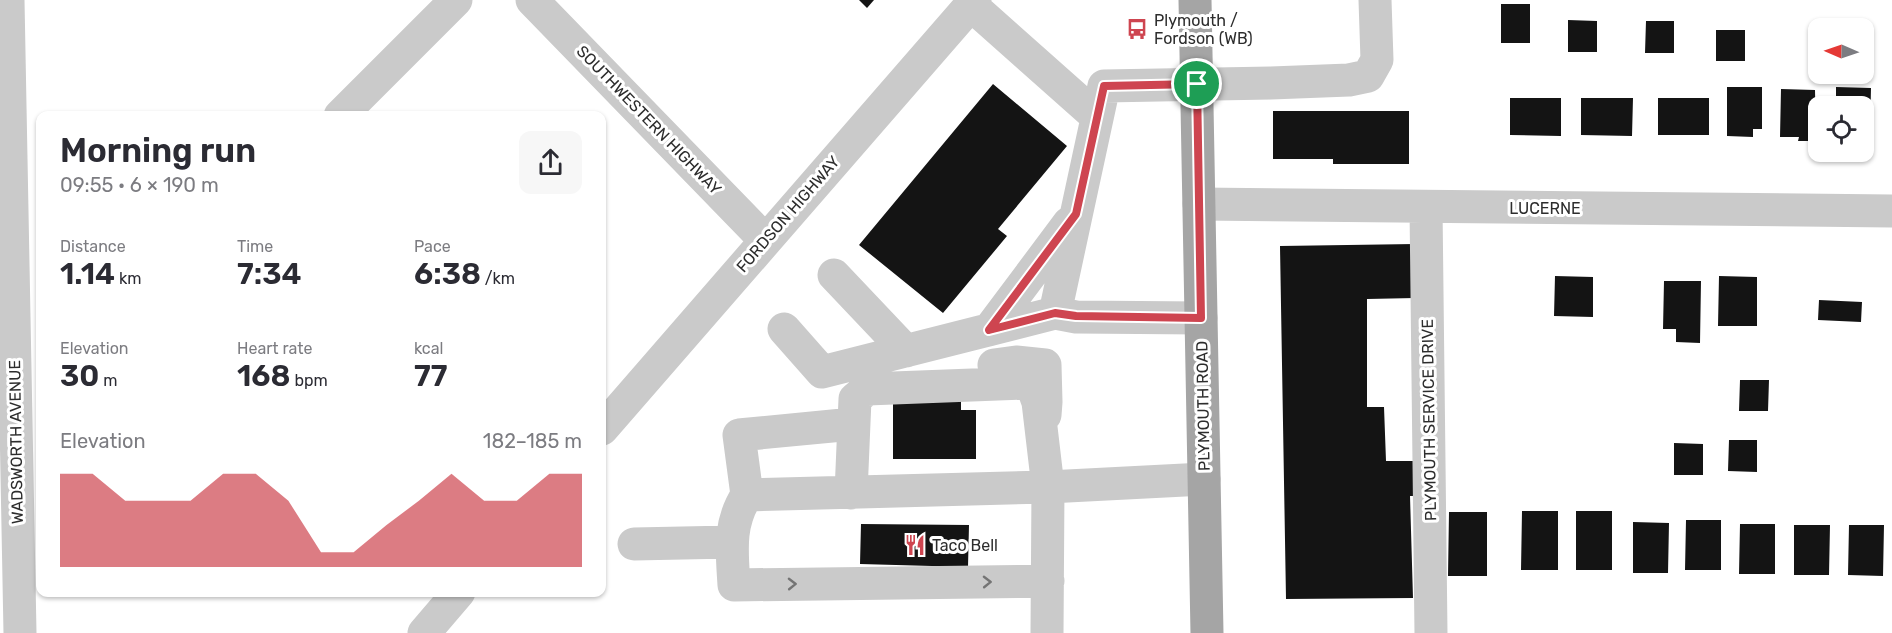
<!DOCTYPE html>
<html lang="en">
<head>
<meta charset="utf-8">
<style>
	:root { --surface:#fff; --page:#f7f7f7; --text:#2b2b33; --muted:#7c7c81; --accent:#ce4550 }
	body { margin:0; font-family:Rubik,sans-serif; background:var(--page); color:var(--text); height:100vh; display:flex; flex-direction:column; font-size:22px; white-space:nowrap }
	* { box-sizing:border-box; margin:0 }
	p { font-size:20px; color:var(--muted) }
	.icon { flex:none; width:33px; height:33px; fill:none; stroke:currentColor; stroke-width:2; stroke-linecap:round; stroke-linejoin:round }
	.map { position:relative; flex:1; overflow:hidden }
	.panel { position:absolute; left:36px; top:111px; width:570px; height:486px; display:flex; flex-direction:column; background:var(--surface); border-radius:12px; box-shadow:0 2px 4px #0004 }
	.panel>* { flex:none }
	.needle { width:39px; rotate:272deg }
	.controls { position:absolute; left:1808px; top:18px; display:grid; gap:12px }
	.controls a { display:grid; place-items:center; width:66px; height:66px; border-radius:12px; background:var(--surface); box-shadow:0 2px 4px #0004; font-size:30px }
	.pin { position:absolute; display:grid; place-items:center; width:51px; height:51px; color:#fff; margin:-26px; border:3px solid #fff; border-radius:50%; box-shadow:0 2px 6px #0007 }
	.round { display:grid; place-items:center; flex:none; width:63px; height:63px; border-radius:12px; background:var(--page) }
	.head { display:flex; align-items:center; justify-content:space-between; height:102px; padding:0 24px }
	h1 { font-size:33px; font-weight:600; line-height:45px }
	.figures { display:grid; grid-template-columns:repeat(3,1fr); gap:9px; height:102px; padding:6px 24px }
	.figures div { display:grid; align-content:center }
	.figures b { font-size:30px; font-weight:600 }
	.figures small { font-size:16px; font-weight:400 }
	.figures p { font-size:16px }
	.chart { height:168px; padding:12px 24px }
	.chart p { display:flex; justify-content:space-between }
	.chart svg { width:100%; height:108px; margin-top:6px; fill:var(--accent); opacity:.7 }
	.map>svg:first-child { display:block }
</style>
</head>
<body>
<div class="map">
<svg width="1892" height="633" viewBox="0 0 1892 633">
	<rect width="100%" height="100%" fill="#fff"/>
	<path fill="#141414" d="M 859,0 L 874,0 L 867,8 Z
		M 1501,4 L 1530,4 L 1530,43 L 1501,43 Z
		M 1568,20 L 1597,21 L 1597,52 L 1568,52 Z
		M 1646,21 L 1674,21 L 1674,53 L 1645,53 Z
		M 1716,30 L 1745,30 L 1745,61 L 1716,61 Z
		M 993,84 L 1067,146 L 998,229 L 1007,236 L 943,313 L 859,245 Z
		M 1727,87 L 1762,87 L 1762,129 L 1753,129 L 1753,137 L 1727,136 Z
		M 1836,87 L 1871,88 L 1870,131 L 1863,130 L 1863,106 L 1836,106 Z
		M 1781,89 L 1815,90 L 1816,141 L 1798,141 L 1799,137 L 1780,137 Z
		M 1510,98 L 1561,98 L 1561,136 L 1510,135 Z
		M 1581,98 L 1633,98 L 1632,136 L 1581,135 Z
		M 1658,98 L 1709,98 L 1709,135 L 1658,135 Z
		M 1273,111 L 1409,111 L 1409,164 L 1333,164 L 1333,159 L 1273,159 Z
		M 1415,244 L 1415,298 L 1367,299 L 1367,407 L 1384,407 L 1386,461 L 1419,461 L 1420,496 L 1410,496 L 1413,598 L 1286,599 L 1280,246 Z
		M 1555,276 L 1593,277 L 1593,317 L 1554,316 Z
		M 1719,276 L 1757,277 L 1757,326 L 1718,326 Z
		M 1664,281 L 1701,281 L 1700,343 L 1676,342 L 1676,329 L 1663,329 Z
		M 1819,300 L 1862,302 L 1861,322 L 1818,320 Z
		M 1740,380 L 1769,380 L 1768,411 L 1739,411 Z
		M 893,392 L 961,392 L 961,410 L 976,410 L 976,459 L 893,459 Z
		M 1729,440 L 1757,440 L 1757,472 L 1728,471 Z
		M 1674,443 L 1703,444 L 1703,475 L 1674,475 Z
		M 1522,511 L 1558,511 L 1558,570 L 1521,570 Z
		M 1576,511 L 1612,511 L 1612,570 L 1576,570 Z
		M 1449,512 L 1487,512 L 1487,576 L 1448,576 Z
		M 1686,520 L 1721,520 L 1721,570 L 1685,570 Z
		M 1633,522 L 1669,523 L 1668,573 L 1633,573 Z
		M 861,524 L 969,525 L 968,567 L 860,564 Z
		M 1740,524 L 1775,524 L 1775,574 L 1739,574 Z
		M 1794,525 L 1830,525 L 1829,575 L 1794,575 Z
		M 1849,525 L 1884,525 L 1883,576 L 1848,575 Z"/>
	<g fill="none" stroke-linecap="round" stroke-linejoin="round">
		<path stroke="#cacaca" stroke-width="33" d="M 8,0 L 20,633
			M 532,0 L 765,240
			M 971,5 L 1096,116
			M 340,116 L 456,0
			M 1199,204 L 1892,211
			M 1426,207 L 1431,633
			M 834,275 L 906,351
			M 1055,313 L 1104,86 L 1271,83 L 1349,80 L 1368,76 L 1377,60 L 1375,0
			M 784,329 L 822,372 L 1055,313 L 1076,317 L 1201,318
			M 989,330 L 1069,223
			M 994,365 L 1016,362 L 1045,365 L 1046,402 L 1045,415
			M 602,429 L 975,0
			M 851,493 L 855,399 L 867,389 L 1026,383 L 1034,391 L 1038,402 L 1048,487 L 747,495 C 728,524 732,552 734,585 L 1048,581
			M 747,495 L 739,435 L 853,424
			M 634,544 L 731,542
			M 424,633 L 459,592
			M 1047,633 L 1048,487 L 1204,479"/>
		<path stroke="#a5a5a5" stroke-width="33" d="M 1195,0 L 1207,633"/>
	</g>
	<defs><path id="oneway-chevron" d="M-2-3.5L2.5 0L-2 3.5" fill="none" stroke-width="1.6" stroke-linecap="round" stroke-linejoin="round" transform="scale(1.5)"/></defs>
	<g stroke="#747474">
		<use href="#oneway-chevron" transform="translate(987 582) rotate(-1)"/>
		<use href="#oneway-chevron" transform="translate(792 584) rotate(-1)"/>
	</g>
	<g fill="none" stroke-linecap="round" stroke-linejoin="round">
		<defs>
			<path id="route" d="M 1197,84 L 1201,318 L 1076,316 L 1055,313 L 989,330 L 1076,214 L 1104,86 Z"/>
		</defs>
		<use href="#route" stroke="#fff" stroke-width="12"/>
		<use href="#route" stroke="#ce4550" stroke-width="8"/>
	</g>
	<defs>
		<symbol id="bus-bare" viewBox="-9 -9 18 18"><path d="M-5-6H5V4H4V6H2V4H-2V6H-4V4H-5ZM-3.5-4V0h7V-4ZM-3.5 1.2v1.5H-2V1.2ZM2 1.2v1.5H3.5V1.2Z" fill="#ce4550" stroke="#fff" stroke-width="2.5" paint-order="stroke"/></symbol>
		<symbol id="restaurant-bare" viewBox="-9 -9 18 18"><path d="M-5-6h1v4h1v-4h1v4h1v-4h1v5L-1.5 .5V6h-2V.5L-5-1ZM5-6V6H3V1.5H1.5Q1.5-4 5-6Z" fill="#ce4550" stroke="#fff" stroke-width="2.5" paint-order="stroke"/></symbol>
	</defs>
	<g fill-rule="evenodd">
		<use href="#bus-bare" x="1122" y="14" width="30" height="30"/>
		<use href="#restaurant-bare" x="900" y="530" width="30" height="30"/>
	</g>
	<g text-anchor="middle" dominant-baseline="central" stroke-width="6" stroke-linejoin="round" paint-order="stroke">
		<g font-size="16" fill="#2d2d2d" stroke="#fff" text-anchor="start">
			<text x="1154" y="20">Plymouth /<tspan x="1154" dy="18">Fordson (WB)</tspan></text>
			<text x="932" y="545">Taco Bell</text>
		</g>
		<g font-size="16" fill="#2d2d2d" stroke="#fff">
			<text transform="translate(649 120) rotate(46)">SOUTHWESTERN HIGHWAY</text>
			<text x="1545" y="208">LUCERNE</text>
			<text transform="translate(788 214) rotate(-49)">FORDSON HIGHWAY</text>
			<text transform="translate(1203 406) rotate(-91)">PLYMOUTH ROAD</text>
			<text transform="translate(1429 420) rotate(-91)">PLYMOUTH SERVICE DRIVE</text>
			<text transform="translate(16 442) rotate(-91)">WADSWORTH AVENUE</text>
		</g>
	</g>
</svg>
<div class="controls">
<a><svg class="needle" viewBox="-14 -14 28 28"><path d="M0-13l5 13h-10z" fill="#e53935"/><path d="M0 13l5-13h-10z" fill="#7c7c81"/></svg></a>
<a><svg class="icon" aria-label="locate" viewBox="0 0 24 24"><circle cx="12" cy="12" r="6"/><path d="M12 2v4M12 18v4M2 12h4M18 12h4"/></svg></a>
</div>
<div class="pin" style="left:1197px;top:84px;background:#1e9e55"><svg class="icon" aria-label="arrive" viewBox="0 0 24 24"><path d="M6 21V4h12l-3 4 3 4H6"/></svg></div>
<section class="panel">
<div class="head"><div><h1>Morning run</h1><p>09:55 · 6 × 190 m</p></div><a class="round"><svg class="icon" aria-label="share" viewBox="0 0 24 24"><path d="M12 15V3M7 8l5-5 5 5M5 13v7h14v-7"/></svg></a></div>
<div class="figures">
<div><p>Distance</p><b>1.14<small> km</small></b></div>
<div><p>Time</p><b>7:34</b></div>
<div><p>Pace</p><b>6:38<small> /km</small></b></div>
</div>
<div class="figures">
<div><p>Elevation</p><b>30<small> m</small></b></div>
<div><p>Heart rate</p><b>168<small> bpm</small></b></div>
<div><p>kcal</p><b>77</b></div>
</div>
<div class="chart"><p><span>Elevation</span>182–185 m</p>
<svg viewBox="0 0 160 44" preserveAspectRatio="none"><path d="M0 44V6L10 6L20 17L30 17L40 17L50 6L60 6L70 17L80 38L90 38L100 27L110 17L120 6L130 17L140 17L150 6L160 6V44z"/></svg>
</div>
</section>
</div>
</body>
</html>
